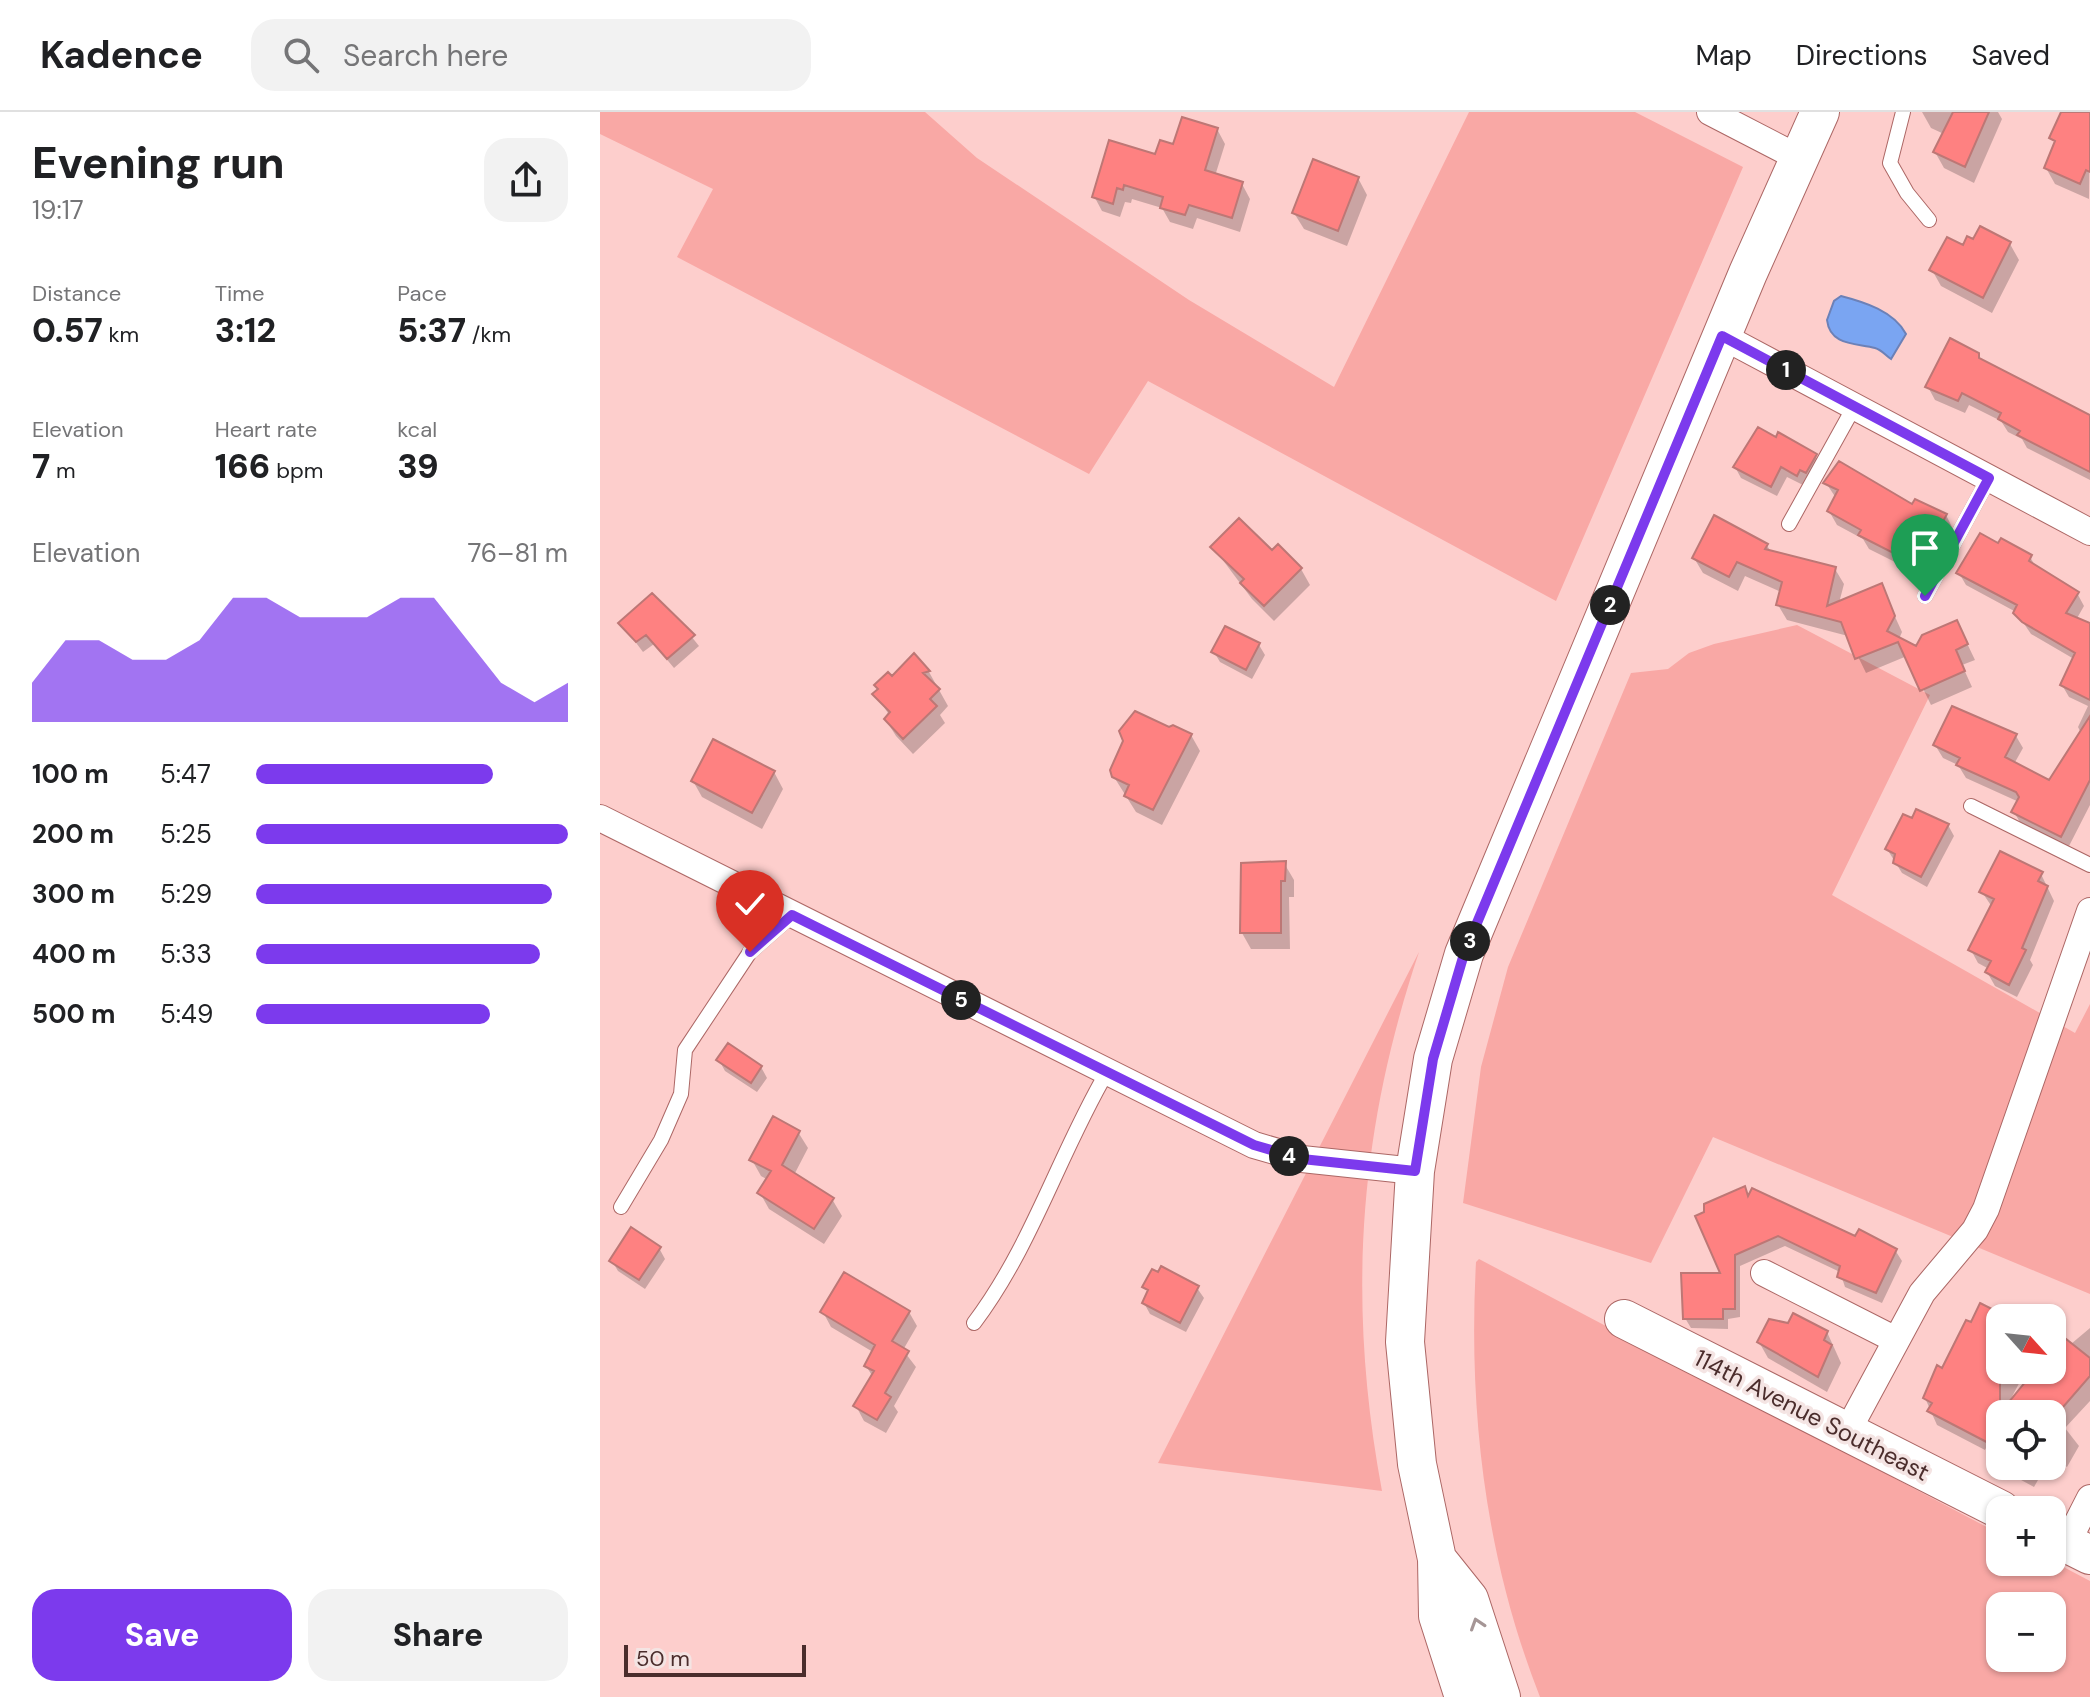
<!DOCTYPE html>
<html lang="en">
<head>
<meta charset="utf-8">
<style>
	:root { --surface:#fff; --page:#f2f2f2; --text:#202124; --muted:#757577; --line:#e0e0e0; --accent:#7c3aed }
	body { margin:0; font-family:"DM Sans",sans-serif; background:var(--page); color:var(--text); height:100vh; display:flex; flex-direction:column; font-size:30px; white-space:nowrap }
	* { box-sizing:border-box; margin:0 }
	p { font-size:26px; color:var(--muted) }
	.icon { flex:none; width:44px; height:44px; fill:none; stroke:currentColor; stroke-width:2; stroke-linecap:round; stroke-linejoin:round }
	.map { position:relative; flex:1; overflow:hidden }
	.drawer { display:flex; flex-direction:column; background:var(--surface); width:600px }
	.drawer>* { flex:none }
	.needle { width:52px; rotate:117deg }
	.buttons { position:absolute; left:1386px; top:1192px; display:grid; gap:16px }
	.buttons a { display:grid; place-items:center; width:80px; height:80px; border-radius:16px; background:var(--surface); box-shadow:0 2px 6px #0004; font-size:40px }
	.scale { position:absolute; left:24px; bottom:20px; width:182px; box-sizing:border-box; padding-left:8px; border:4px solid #4b2d2c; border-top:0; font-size:22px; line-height:28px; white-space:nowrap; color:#4b2d2c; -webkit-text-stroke:6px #f4e4e3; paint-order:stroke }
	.pin { position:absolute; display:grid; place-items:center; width:68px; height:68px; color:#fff; margin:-82px -34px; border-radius:50% 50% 50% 0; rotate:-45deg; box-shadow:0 0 8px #0007 }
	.pin .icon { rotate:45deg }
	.km { position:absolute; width:40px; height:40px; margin:-20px; border-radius:50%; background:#222; color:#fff; font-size:22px; line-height:40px; text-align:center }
	.round { display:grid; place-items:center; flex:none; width:84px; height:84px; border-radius:24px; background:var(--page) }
	.headline { display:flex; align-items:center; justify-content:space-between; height:136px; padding:0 32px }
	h1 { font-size:44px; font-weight:800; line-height:60px }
	.stats { display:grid; grid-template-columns:repeat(3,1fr); gap:12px; height:136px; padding:8px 32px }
	.stats div { display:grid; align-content:center }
	.stats b { font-size:34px; font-weight:800 }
	.stats small { font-size:22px; font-weight:400 }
	.stats p { font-size:22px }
	.chart { height:224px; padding:16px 32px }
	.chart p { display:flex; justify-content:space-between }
	.chart svg { width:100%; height:144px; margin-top:8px; fill:var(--accent); opacity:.7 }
	.button { display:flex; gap:16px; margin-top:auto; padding:16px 32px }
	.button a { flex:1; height:92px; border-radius:24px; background:var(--accent); color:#fff; font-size:32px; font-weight:800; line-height:92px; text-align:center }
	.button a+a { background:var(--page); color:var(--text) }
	ul { padding:0 32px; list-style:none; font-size:26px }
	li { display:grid; grid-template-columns:128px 96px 1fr; align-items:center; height:60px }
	li i { height:20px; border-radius:10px; background:var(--accent) }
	header { display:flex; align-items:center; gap:48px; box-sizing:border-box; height:112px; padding:0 40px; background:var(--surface); border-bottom:2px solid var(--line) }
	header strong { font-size:38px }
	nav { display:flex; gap:44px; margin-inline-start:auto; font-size:28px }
	.search { width:560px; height:72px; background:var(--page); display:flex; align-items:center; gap:20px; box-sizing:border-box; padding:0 28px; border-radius:24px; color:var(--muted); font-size:30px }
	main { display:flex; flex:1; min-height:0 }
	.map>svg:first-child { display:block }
</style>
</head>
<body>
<header>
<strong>Kadence</strong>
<div class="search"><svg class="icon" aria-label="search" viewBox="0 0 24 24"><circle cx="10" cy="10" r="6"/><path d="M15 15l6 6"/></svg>Search here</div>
<nav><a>Map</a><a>Directions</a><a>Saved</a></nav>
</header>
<main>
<section class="drawer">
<div class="headline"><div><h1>Evening run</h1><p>19:17</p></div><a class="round"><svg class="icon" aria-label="share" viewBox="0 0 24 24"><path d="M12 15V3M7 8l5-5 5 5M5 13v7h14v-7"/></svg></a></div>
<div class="stats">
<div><p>Distance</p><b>0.57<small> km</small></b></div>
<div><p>Time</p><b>3:12</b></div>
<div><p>Pace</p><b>5:37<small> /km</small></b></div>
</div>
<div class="stats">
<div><p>Elevation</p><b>7<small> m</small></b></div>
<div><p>Heart rate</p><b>166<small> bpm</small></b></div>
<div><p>kcal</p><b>39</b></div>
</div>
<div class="chart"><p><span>Elevation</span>76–81 m</p>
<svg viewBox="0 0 160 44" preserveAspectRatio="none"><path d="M0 44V32L10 19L20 19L30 25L40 25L50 19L60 6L70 6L80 12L90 12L100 12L110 6L120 6L130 19L140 32L150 38L160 32V44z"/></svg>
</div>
<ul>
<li><b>100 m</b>5:47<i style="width:76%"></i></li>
<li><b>200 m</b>5:25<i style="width:100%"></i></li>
<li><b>300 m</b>5:29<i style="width:95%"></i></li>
<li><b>400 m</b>5:33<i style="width:91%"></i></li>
<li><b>500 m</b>5:49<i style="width:75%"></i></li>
</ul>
<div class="button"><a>Save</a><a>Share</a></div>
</section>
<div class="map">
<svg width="1490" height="1585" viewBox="0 0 1490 1585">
	<rect width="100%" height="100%" fill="#fdcecc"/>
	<path fill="#f9a8a5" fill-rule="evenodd" d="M 0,0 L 325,0 L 377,46 L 589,188 L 734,275 L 869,0 L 1035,0 L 1143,55 L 956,489 L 548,269 L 489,362 L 77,145 L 113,77 L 0,22 Z
		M 1197,513 L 1330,583 L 1232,783 L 1475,921 L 1490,892 L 1490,1182 L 1113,1025 L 1051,1151 L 863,1091 L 881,955 L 908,855 L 1031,561 L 1068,557 L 1089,541 L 1114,532 Z
		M 819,840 C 758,1022 747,1190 782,1379 L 558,1351 Z
		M 879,1147 L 1400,1422 L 1400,1450 L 1452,1449 L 1490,1469 L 1490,1585 L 940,1585 C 885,1445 868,1299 876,1150 ZM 1400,1494 L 1452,1494 L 1452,1546 L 1400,1546 Z"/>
	<path fill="#7aa5f2" stroke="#6c81b7" stroke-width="2" d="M 1241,184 C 1264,190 1294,199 1306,222 L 1291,247 C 1285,243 1282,238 1275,236 C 1256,231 1230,234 1227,208 L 1234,189 Z"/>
	<path fill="#0003" d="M 1322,0 L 1398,0 L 1402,7 L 1374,71 L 1344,56 L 1335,40 L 1344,22 L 1331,16 Z
		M 1463,0 L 1490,0 L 1489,87 L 1455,72 L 1446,56 L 1456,33 L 1452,26 Z
		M 617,17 L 625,32 L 615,64 L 642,72 L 650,87 L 640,120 L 597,106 L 593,117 L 570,110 L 562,96 L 532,87 L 531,91 L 525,90 L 520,105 L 502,99 L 494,84 L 556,44 Z
		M 758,66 L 767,83 L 747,134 L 704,117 L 694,101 Z
		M 1410,132 L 1419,148 L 1392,201 L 1341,174 L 1332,158 L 1364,136 Z
		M 1377,243 L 1381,249 L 1490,303 L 1490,368 L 1427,336 L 1422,327 L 1408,320 L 1401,309 L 1369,293 L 1365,301 L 1335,288 L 1328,275 Z
		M 1215,343 L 1221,354 L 1212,371 L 1206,367 L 1203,373 L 1187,365 L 1177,384 L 1141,366 L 1135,355 Z
		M 1226,371 L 1346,403 L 1353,417 L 1333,456 L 1335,466 L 1315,456 L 1313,459 L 1269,437 L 1263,427 L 1237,413 L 1229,399 L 1236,386 Z
		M 1167,433 L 1171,441 L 1235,457 L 1244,472 L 1239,491 L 1281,474 L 1302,520 L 1299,527 L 1317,537 L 1364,525 L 1375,548 L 1362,553 L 1372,575 L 1331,593 L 1307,544 L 1266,561 L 1248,524 L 1187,508 L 1178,493 L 1181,480 L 1145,464 L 1138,479 L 1103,461 L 1094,446 Z
		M 613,435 L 701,457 L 710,473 L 674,509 L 652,487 Z
		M 1430,445 L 1437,457 L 1477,481 L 1484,494 L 1476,508 L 1490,515 L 1490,693 L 1468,736 L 1421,712 L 1414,700 L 1419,690 L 1366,666 L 1358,653 L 1343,646 L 1335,633 L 1416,624 L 1423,636 L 1414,652 L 1449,670 L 1481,621 L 1478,615 L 1488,594 L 1469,585 L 1462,573 L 1474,547 L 1431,522 L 1416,500 L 1366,473 L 1359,461 Z
		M 71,499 L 99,534 L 74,556 L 54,532 L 43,540 L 21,511 Z
		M 659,533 L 665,543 L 652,567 L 620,550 L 614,540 Z
		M 314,544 L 329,560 L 348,594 L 340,603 L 345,611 L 313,642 L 296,624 L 286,608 L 290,604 L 275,582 Z
		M 569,618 L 591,623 L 600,639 L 562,713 L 536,700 L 514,665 Z
		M 174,660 L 183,677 L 162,717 L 102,685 L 93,669 Z
		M 1348,713 L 1354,724 L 1327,775 L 1302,761 L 1287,737 Z
		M 684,751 L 694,768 L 694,785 L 689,785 L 690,837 L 651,837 L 642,821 Z
		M 1441,762 L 1454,789 L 1430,848 L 1433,853 L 1417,885 L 1395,874 L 1387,860 L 1389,857 L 1378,851 L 1371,838 L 1392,795 L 1382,780 Z
		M 119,948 L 161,955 L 167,966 L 157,980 L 125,959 Z
		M 198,1020 L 208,1036 L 194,1063 L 232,1087 L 242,1104 L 224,1132 L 169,1097 L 160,1081 L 168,1068 L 161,1064 L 152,1048 Z
		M 1144,1076 L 1149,1086 L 1295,1138 L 1302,1149 L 1282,1191 L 1245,1175 L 1240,1160 L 1185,1134 L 1140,1154 L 1140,1205 L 1128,1207 L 1128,1217 L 1091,1216 L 1085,1206 L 1123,1163 Z
		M 59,1136 L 65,1147 L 45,1177 L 18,1159 L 12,1149 Z
		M 545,1175 L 597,1176 L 604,1186 L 586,1220 L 550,1202 L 544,1191 L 549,1182 Z
		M 1381,1194 L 1406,1206 L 1400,1206 L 1400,1258 L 1426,1258 L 1403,1302 L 1400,1302 L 1400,1354 L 1446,1354 L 1434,1375 L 1399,1356 L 1388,1332 L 1385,1338 L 1337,1313 L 1325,1286 Z
		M 223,1200 L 309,1200 L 317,1214 L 303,1238 L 316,1255 L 294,1294 L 298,1300 L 286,1321 L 264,1309 L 256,1294 L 273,1265 L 266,1254 L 273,1240 L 231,1215 Z
		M 1490,1216 L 1490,1289 L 1465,1316 L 1479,1334 L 1467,1355 L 1452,1346 L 1452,1302 L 1408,1302 L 1444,1258 L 1452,1258 L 1452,1248 Z
		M 1227,1220 L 1241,1251 L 1227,1280 L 1168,1246 L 1159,1230 Z"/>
	<path fill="#fe8181" stroke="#bd7775" stroke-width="2" d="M 1353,0 L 1389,0 L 1365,55 L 1333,40 Z
		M 1461,0 L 1490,0 L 1490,60 L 1486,58 L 1480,72 L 1444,56 L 1455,29 L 1449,26 Z
		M 582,5 L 618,16 L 605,58 L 643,70 L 632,106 L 589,93 L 585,103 L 560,96 L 563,85 L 524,73 L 523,78 L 517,76 L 513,92 L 492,85 L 509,28 L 555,42 L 560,28 L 573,32 Z
		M 713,47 L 759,65 L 738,119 L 692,101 Z
		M 1380,114 L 1411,130 L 1383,186 L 1329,158 L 1347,125 L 1363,133 L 1367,124 L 1373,127 Z
		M 1350,226 L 1379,241 L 1379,246 L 1490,303 L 1490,360 L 1417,323 L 1420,319 L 1398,307 L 1401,301 L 1362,281 L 1358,289 L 1325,275 Z
		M 1158,315 L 1176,325 L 1178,320 L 1217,342 L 1206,361 L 1200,358 L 1197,364 L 1181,355 L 1171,375 L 1133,355 Z
		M 1239,349 L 1312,392 L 1315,387 L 1347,402 L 1326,441 L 1330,455 L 1307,443 L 1305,447 L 1258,423 L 1261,418 L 1227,399 L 1238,378 L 1223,371 Z
		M 1114,403 L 1168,432 L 1165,437 L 1236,455 L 1227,494 L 1282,471 L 1295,504 L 1287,519 L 1316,534 L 1322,523 L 1357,508 L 1368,532 L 1356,538 L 1365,559 L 1320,579 L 1298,530 L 1255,547 L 1241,510 L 1176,493 L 1182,470 L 1137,450 L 1129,465 L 1092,446 Z
		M 639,406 L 672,438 L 678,432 L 702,456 L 664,494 L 640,471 L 644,467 L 610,435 Z
		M 1380,421 L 1398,431 L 1401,426 L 1432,443 L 1429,449 L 1479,480 L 1466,501 L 1490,511 L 1490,588 L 1460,573 L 1475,541 L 1422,510 L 1413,501 L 1417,493 L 1356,461 Z
		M 52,481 L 95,523 L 67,547 L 46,523 L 36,530 L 18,511 Z
		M 625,514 L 660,531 L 646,558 L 611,540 Z
		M 314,541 L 330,559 L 323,561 L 340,577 L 330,587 L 337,594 L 303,627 L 284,607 L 290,600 L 272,582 L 278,577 L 274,573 L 288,560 L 292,564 Z
		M 1352,594 L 1417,622 L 1405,645 L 1449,668 L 1490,604 L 1490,668 L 1461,725 L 1411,700 L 1419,685 L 1416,680 L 1356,653 L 1360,646 L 1333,633 Z
		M 535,599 L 569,615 L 573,613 L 592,622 L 553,698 L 524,684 L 529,673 L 512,665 L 510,658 L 523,629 L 519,619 Z
		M 113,627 L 175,659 L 152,701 L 91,669 Z
		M 1316,697 L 1349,712 L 1321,765 L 1293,751 L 1295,742 L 1285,737 L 1303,702 L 1312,706 Z
		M 1400,739 L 1443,760 L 1438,769 L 1448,774 L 1422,836 L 1426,838 L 1409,873 L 1385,860 L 1391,849 L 1368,838 L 1394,787 L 1379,780 Z
		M 686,749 L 685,769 L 681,769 L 681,821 L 640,821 L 641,751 Z
		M 128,931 L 162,954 L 151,971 L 116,948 Z
		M 173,1004 L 200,1019 L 182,1053 L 234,1086 L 214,1117 L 157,1081 L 171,1059 L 149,1048 Z
		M 1145,1074 L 1148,1084 L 1152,1076 L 1255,1124 L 1259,1117 L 1297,1137 L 1276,1181 L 1237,1165 L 1240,1154 L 1178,1124 L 1135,1143 L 1135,1197 L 1123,1197 L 1123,1207 L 1083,1207 L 1081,1161 L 1120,1161 L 1095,1104 L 1104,1100 L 1104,1092 Z
		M 31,1115 L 61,1135 L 39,1168 L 9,1149 Z
		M 561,1154 L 599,1174 L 580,1211 L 542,1191 L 548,1178 L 542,1175 L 552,1157 L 558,1160 Z
		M 244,1160 L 310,1199 L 292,1229 L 309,1239 L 285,1281 L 291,1285 L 277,1308 L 253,1294 L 274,1259 L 264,1254 L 275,1233 L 220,1200 Z
		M 1380,1191 L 1400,1201 L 1400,1301 L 1435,1258 L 1452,1258 L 1452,1227 L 1462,1232 L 1466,1227 L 1490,1246 L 1490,1264 L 1457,1302 L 1400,1302 L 1400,1337 L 1327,1299 L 1332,1291 L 1323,1286 L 1337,1253 L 1342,1256 L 1366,1208 L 1371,1210 Z
		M 1193,1201 L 1228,1219 L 1224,1228 L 1232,1233 L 1218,1265 L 1157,1230 L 1169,1207 L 1188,1211 Z"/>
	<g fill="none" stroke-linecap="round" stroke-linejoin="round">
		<defs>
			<path id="lane" d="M 1303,0 L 1290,51 L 1307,81 L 1329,108
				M 1189,412 L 1254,295
				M 1325,484 L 1389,366
				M 1371,694 L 1490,753
				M 21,1095 L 61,1028 L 81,982 L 85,938 L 150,840 L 192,803
				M 374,1211 C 432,1134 459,1042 507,960"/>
			<path id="street" d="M 1110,0 L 1199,46
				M 1122,224 L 1490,420
				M 0,706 L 654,1033 L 702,1047 L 815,1059
				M 1164,1161 L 1294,1227
				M 1247,1320 L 1322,1181 L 1375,1118 L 1386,1097 L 1490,799
				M 1467,1431 L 1490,1386"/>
			<path id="secondary" d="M 1024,1207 L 1401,1398
				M 1452,1424 L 1490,1443
				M 837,1447 L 869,1487 L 901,1585
				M 864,1585 L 838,1504 L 837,1447 L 817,1352 L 805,1230 L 815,1059 L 833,947 L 864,842 L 1148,161 L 1220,0"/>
		</defs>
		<use href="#lane" stroke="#ac6765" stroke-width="16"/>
		<use href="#street" stroke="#ac6765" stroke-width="28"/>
		<use href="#secondary" stroke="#ac6765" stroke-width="40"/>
		<use href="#lane" stroke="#fff" stroke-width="14"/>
		<use href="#street" stroke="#fff" stroke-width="26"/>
		<use href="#secondary" stroke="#fff" stroke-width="38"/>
	</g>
	<defs><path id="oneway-chevron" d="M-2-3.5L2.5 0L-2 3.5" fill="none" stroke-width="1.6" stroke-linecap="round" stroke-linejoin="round" transform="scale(2)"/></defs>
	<use stroke="#a59696" href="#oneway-chevron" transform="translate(877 1512) rotate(-108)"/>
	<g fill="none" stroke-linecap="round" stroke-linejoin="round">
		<defs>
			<path id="route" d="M 150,840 L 192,803 L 654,1033 L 702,1047 L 815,1059 L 833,947 L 864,842 L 1122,224 L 1389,366 L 1325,484"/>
		</defs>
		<use href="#route" stroke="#fff" stroke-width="16"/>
		<use href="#route" stroke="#7c3aed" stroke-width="10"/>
	</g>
	<g text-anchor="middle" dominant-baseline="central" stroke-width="7" stroke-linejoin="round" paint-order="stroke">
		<g font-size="24" fill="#4b2d2c" stroke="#f4e4e3">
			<text transform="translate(1212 1303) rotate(27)">114th Avenue Southeast</text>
		</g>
	</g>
</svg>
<div class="buttons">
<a><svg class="needle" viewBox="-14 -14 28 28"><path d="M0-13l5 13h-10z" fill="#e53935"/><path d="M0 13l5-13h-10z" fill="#757577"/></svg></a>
<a><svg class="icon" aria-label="locate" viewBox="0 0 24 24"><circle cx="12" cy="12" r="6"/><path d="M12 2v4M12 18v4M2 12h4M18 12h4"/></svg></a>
<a>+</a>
<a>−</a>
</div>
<div class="scale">50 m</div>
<div class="pin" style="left:1325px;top:484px;background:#1e9e55"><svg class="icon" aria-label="arrive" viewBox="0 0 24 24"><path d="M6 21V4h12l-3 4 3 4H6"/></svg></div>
<div class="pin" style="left:150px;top:840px;background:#d93025"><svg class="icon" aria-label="check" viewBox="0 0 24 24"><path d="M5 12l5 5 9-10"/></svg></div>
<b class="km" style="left:1186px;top:258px">1</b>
<b class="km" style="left:1010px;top:493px">2</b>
<b class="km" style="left:870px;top:829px">3</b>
<b class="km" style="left:689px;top:1044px">4</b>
<b class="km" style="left:361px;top:888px">5</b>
</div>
</main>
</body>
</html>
